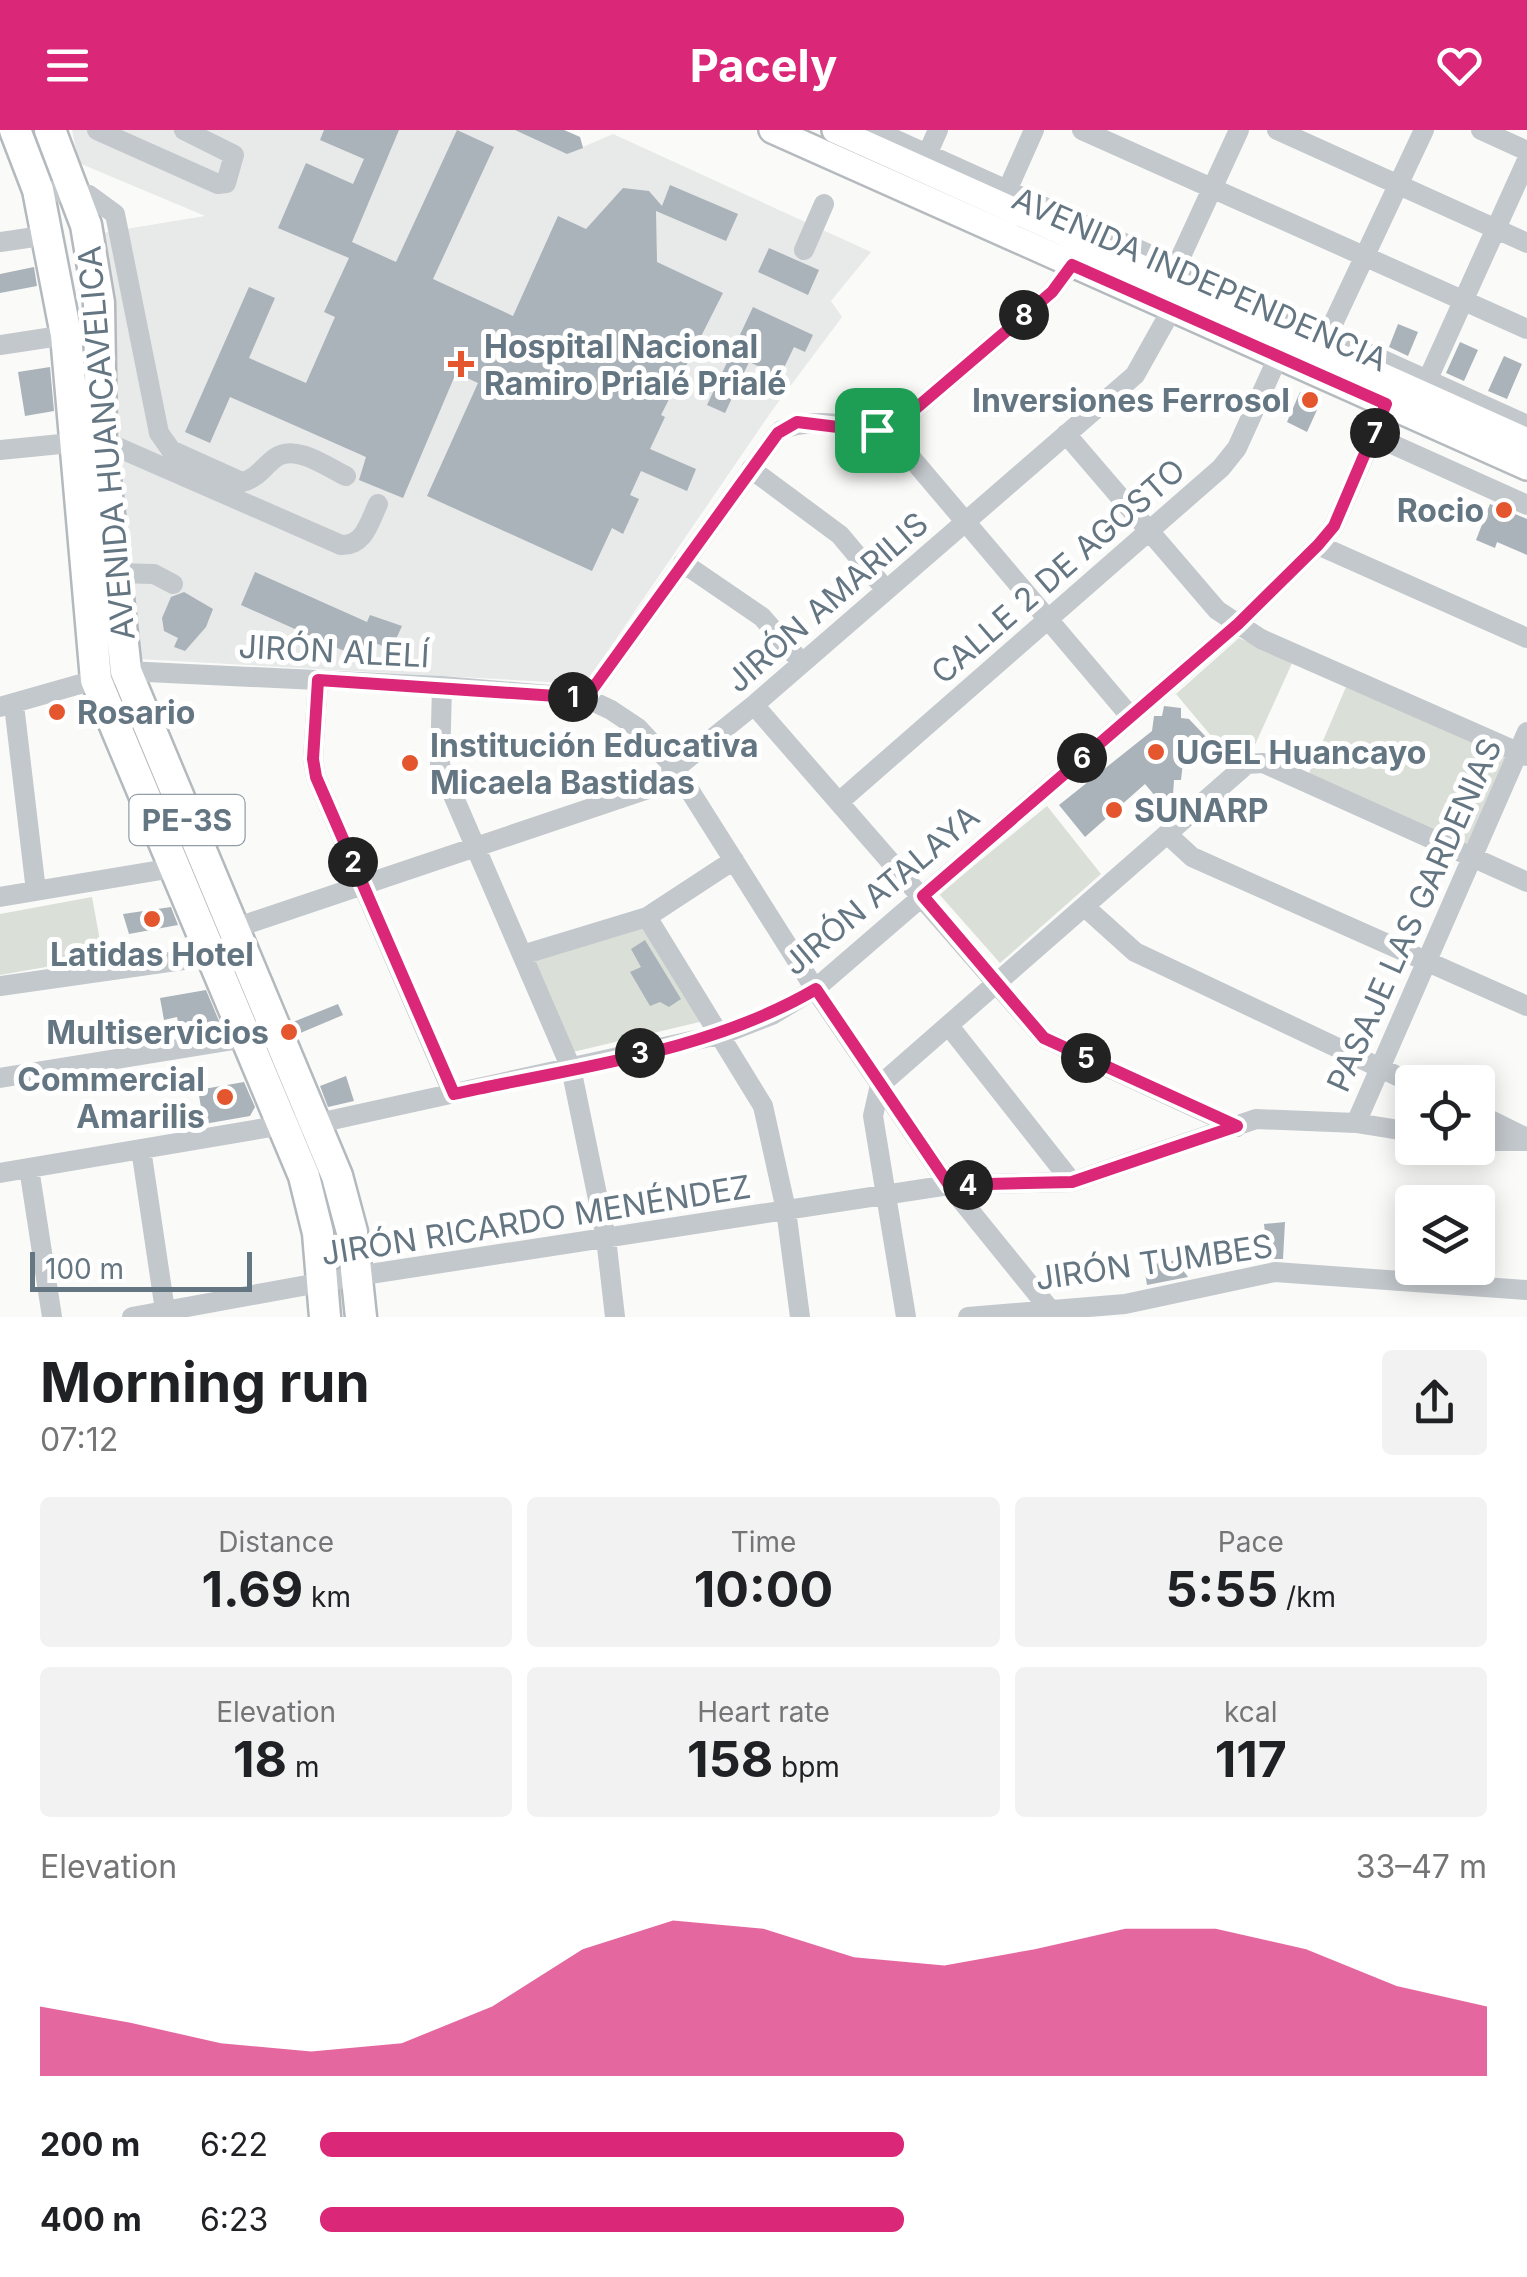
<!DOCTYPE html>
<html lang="en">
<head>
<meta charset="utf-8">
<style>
	:root { --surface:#fff; --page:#f2f2f2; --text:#202124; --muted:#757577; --accent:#db2777 }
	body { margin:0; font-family:Inter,sans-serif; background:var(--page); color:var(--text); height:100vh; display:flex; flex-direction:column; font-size:38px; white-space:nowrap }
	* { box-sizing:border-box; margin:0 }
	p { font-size:32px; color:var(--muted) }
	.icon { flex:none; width:55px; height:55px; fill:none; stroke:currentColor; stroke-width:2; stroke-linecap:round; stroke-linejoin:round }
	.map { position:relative; height:1187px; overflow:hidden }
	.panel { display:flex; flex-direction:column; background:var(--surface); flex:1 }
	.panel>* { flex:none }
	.tools { position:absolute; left:1395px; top:935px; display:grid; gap:20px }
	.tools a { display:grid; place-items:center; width:100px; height:100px; border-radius:10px; background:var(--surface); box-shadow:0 5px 25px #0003; font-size:50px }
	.scale { position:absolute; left:30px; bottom:25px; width:222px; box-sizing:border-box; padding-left:10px; border:5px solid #657683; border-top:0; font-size:28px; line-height:35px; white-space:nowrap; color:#657683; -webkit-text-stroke:8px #fff; paint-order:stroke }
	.pin { position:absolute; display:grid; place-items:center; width:85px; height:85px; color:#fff; margin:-42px; border-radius:20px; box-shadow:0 5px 15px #0006 }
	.km { position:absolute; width:50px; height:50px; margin:-25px; border-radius:50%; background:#222; color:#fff; font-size:28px; line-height:50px; text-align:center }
	.round { display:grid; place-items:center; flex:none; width:105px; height:105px; border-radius:10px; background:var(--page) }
	.summary { display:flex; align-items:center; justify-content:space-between; height:170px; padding:0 40px }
	h1 { font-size:55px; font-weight:700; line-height:75px }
	.figures { display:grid; grid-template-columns:repeat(3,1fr); gap:15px; height:170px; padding:10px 40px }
	.figures div { display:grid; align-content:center; border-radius:10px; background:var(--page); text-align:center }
	.figures b { font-size:50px; font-weight:700 }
	.figures small { font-size:28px; font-weight:400 }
	.figures p { font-size:28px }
	.chart { height:280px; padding:20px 40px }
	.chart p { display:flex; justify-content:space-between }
	.chart svg { width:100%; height:180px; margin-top:10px; fill:var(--accent); opacity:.7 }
	ul { padding:0 40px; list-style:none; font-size:32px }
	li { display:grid; grid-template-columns:160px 120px 1fr; align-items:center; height:75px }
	li i { height:25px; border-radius:12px; background:var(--accent) }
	header { display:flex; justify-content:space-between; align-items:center; height:130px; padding:0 40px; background:var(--accent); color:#fff; font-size:45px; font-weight:700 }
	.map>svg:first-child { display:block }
</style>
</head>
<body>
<header><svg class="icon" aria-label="menu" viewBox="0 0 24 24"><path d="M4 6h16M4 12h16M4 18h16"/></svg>Pacely<svg class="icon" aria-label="heart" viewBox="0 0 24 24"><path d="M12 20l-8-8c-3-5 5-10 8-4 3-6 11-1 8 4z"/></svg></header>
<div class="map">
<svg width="1527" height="1187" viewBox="0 0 1527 1187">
	<rect width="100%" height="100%" fill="#fafaf8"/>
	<path fill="#e8e9e9" d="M 72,0 L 564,0 L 580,7 L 583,17 L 613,4 L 871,122 L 831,171 L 842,187 L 771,282 L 585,554 L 139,529 L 102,103 L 205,86 L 79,33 Z"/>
	<path fill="#dadfd7" d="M 1239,508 L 1293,531 L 1254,617 L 1233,632 L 1176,564 Z
		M 1346,557 L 1508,626 L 1469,721 L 1307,648 Z
		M 1047,676 L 1101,744 L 1000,833 L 939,764 Z
		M 92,767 L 103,827 L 0,845 L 0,784 Z
		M 644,796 L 708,890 L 573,922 L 533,826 Z"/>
	<path fill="#aab3b9" d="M 324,0 L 399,0 L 352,112 L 396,132 L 457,0 L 494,17 L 433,149 L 513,186 L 558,86 L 586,99 L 623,58 L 649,61 L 662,76 L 670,55 L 738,84 L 726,111 L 656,81 L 657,132 L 723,163 L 661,285 L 665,287 L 650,319 L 696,339 L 687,361 L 641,341 L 630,365 L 639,369 L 623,404 L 612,398 L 592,441 L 427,366 L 478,253 L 456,243 L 403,368 L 359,350 L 366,327 L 230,267 L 210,313 L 185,302 L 249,157 L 275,168 L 249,228 L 306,253 L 335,187 L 324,182 L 349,128 L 278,98 L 306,33 L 353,54 L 364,29 L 320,10 Z
		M 515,0 L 564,0 L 580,7 L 583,18 L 567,24 Z
		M 769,118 L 819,140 L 808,165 L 758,142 Z
		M 34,137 L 37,156 L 0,163 L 0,144 Z
		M 753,177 L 813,205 L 805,222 L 794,217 L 780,246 L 749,232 L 725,283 L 707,275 Z
		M 1398,194 L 1418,202 L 1408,226 L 1389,217 Z
		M 1460,212 L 1478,220 L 1464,251 L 1446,243 Z
		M 1504,226 L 1522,234 L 1507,269 L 1488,261 Z
		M 50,237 L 54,281 L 25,286 L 18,242 Z
		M 1300,262 L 1321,271 L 1307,302 L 1287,292 Z
		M 1490,374 L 1527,389 L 1527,425 L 1497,412 L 1495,418 L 1476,410 Z
		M 255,442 L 367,492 L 370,485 L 402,496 L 391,520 L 367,509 L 363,517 L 356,513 L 351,524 L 241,475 Z
		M 184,462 L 213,479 L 206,497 L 185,521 L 174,517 L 178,508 L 164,501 L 162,488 L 171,467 Z
		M 1164,576 L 1181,578 L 1181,588 L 1189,589 L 1207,608 L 1199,617 L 1186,606 L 1181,650 L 1174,650 L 1173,665 L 1162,674 L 1145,654 L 1085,707 L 1059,675 L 1152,601 L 1154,586 L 1162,586 Z
		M 171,777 L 178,795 L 129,804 L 123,784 Z
		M 645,810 L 681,869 L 669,877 L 660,872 L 650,876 L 630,842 L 641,837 L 631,819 Z
		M 206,860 L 222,898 L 181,905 L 177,887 L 164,890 L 160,868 Z
		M 338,874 L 343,885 L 298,904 L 293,892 Z
		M 346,946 L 354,971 L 328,977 L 320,956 Z
		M 244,952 L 255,977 L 250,986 L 204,994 L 198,960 Z
		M 1285,1092 L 1283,1129 L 1268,1129 L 1264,1094 Z
		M 1176,1130 L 1188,1147 L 1147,1155 L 1144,1136 Z"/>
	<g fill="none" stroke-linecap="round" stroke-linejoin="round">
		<defs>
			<path id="major" d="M 772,0 L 1527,337
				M 835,0 L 1527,311"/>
			<path id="highway" d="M 15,0 L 38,60 L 66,205 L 96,550 L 304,1046 L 318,1103 L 325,1187
				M 50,0 L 86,95 L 99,173 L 101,310 L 126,541 L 337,1046 L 352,1102 L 361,1187"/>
		</defs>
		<use href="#major" stroke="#b5babe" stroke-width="30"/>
		<use href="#highway" stroke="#b4b9bd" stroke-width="35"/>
		<path stroke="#c3c8cc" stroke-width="20" d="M 97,0 L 218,54 L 226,53 L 234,25 L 184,0
			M 874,0 L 1527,295
			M 1082,0 L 1527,199
			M 1277,0 L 1527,113
			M 1481,0 L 1527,21
			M 922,36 L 938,0
			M 38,60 L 89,65 L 115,84 L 159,303 L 171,320 L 242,352 C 258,348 263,337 275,328 C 295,313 327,337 346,346
			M 1002,72 L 1034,0
			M 0,112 L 48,105
			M 804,120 L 824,74
			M 1171,148 L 1239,0
			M 0,215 L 66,205
			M 1322,217 L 1424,0
			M 1422,262 L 1527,30
			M 887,303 L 1052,162 L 1072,135
			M 1066,304 L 1217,480 L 1261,509 L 1527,626
			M 1374,306 L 1527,375
			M 0,320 L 101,310 L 341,415 C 364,416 369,393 378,374
			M 751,339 L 840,405 L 886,460
			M 1318,415 L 1527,508
			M 683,433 L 762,487 L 802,533
			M 115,443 L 154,444 L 173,454
			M 318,550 L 313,629 L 316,647 L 453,964
			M 442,556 L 440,635 L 571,938 L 606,1108 L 615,1187
			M 586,568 L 778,303 C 798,285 876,294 897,311 L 1130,586
			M 14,575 L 36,761
			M 754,575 L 1044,908 L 1237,997
			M 0,577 L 126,541 L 442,556 L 586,568 L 611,580 L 638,598 L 676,639 L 815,859 L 949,1055 L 1056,1187
			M 839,672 L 1221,338 L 1237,318 L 1278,227
			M 1167,704 L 1192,727 L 1527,876
			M 0,767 L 173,738
			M 1085,777 L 1135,822 L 1412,953
			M 647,787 L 763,976 L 786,1080 L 800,1187
			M 232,799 L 651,658 L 754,575 L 1135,245 L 1172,179
			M 522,825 L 647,787 L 734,730
			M 0,856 L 211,826
			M 949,896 L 1072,1052
			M 0,948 L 246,908
			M 880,955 L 1247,634 L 1263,633 L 1527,752
			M 880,955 L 873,986 L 906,1187
			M 1478,984 L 1527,1008
			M 1356,993 L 1527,602
			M 1478,1011 L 1527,1011
			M 141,1019 L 166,1187
			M 29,1038 L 52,1187
			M 0,1043 L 283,995 L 314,994 L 723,904 L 772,885 L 815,859 L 1238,494 L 1318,415 L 1334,396 L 1392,261
			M 132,1187 L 357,1146 L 949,1055 L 1072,1052 L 1256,989 L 1356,993 L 1412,1002
			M 968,1187 L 1125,1174 L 1275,1142 L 1527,1160"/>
		<use href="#major" stroke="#fff" stroke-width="25"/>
		<use href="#highway" stroke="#fff" stroke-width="30"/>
	</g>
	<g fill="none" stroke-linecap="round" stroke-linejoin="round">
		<defs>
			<path id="route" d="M 1072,135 L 1386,274 L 1334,396 L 1318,415 L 1238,494 L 923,766 L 1044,908 L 1237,996 L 1072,1052 L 949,1055 L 816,859 C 707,923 575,937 454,964 L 316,647 L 313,629 L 318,550 L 586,568 L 778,303 L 797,292 L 887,303 L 1052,162 Z"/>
		</defs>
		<use href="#route" stroke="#fff" stroke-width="20"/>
		<use href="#route" stroke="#db2777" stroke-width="12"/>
	</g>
	<g fill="#e4572e" stroke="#fff" stroke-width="4">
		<path d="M456 219h10v10h10v10h-10v10h-10v-10h-10v-10h10z"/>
		<circle cx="1310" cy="270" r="10"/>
		<circle cx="1504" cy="380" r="10"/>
		<circle cx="57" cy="582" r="10"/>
		<circle cx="1156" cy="622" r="10"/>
		<circle cx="410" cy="633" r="10"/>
		<circle cx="1114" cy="680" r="10"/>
		<circle cx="152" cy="789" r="10"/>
		<circle cx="289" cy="902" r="10"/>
		<circle cx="225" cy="967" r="10"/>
	</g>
	<g text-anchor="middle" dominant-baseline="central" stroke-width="10" stroke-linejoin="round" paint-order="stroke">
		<rect fill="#fff" stroke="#939fa8" stroke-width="2.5" x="129.5" y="665" width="115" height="50" rx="8"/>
		<g font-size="30" font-weight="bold" fill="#657683">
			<text x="187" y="690">PE-3S</text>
		</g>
		<g font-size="32" fill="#657683" stroke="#fff">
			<text transform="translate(1200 149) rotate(24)">AVENIDA INDEPENDENCIA</text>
			<text transform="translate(106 313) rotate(-95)">AVENIDA HUANCAVELICA</text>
			<text transform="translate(1058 441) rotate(-41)">CALLE 2 DE AGOSTO</text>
			<text transform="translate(827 472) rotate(-41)">JIRÓN AMARILIS</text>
			<text transform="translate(334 521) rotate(3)">JIRÓN ALELÍ</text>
			<text transform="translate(881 760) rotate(-40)">JIRÓN ATALAYA</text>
			<text transform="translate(1414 785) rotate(-66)">PASAJE LAS GARDENIAS</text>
			<text transform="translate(536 1090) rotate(-9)">JIRÓN RICARDO MENÉNDEZ</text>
			<text transform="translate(1154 1132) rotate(-8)">JIRÓN TUMBES</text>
		</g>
		<g font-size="32" font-weight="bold" fill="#657683" stroke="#fff" text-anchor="start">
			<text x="484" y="216">Hospital Nacional<tspan x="484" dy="37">Ramiro Prialé Prialé</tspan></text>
			<text x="1290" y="270" text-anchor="end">Inversiones Ferrosol</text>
			<text x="1484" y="380" text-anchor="end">Rocio</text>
			<text x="77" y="582">Rosario</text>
			<text x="430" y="615">Institución Educativa<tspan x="430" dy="37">Micaela Bastidas</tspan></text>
			<text x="1176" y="622">UGEL Huancayo</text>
			<text x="1134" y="680">SUNARP</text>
			<text x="152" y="824" text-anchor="middle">Latidas Hotel</text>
			<text x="269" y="902" text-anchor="end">Multiservicios</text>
			<text x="205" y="949" text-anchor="end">Commercial<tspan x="205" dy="37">Amarilis</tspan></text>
		</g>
	</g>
</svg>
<div class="tools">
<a><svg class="icon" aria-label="locate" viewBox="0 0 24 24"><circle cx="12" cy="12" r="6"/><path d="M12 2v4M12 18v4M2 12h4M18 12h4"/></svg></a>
<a><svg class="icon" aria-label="layers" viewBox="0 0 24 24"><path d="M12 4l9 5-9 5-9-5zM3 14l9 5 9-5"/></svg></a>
</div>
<div class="scale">100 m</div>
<div class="pin" style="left:877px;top:300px;background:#1e9e55"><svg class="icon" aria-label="arrive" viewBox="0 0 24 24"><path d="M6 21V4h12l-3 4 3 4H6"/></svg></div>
<b class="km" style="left:573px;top:567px">1</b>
<b class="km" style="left:353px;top:732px">2</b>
<b class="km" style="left:640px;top:923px">3</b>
<b class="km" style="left:968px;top:1055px">4</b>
<b class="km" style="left:1086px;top:928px">5</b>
<b class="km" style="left:1082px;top:628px">6</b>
<b class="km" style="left:1375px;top:303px">7</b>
<b class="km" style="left:1024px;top:185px">8</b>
</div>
<section class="panel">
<div class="summary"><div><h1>Morning run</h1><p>07:12</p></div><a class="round"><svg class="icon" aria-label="share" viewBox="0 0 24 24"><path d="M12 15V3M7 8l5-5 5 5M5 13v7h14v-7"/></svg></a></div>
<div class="figures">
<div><p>Distance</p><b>1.69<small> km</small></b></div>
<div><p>Time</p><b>10:00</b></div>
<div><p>Pace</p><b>5:55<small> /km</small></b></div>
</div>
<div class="figures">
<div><p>Elevation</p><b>18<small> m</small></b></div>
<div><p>Heart rate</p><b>158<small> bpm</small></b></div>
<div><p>kcal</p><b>117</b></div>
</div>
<div class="chart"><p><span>Elevation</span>33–47 m</p>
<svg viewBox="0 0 160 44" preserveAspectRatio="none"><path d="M0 44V27L10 31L20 36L30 38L40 36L50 27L60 13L70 6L80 8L90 15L100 17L110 13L120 8L130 8L140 13L150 22L160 27V44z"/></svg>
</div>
<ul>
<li><b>200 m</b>6:22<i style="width:50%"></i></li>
<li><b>400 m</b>6:23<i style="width:50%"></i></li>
</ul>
</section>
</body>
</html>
